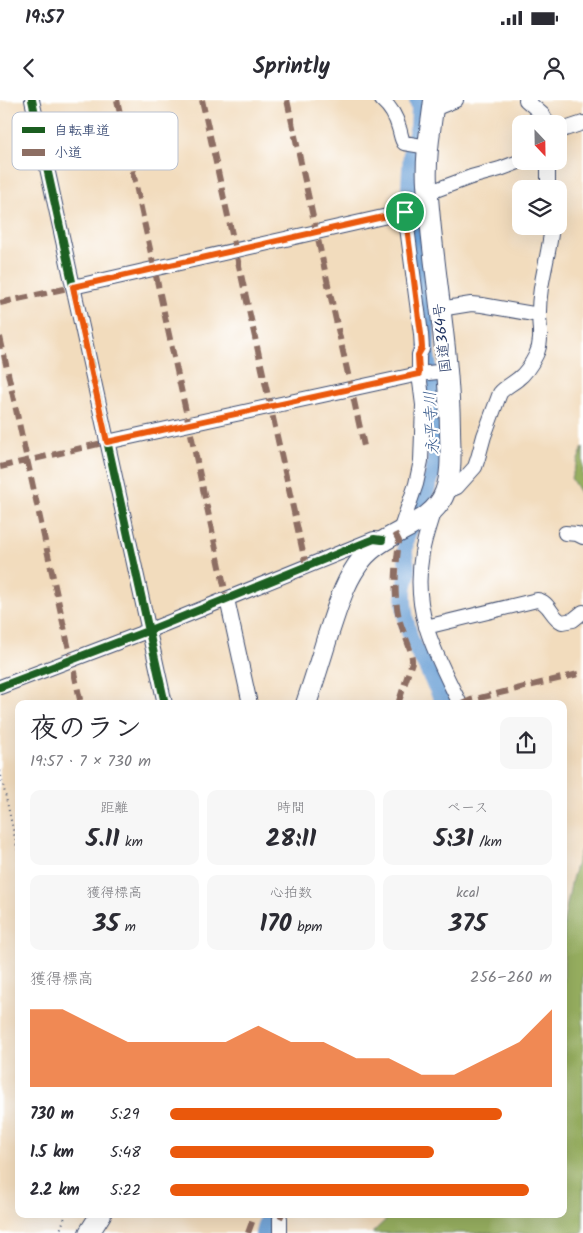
<!DOCTYPE html>
<html lang="ja">
<head>
<meta charset="utf-8">
<style>
	:root { --surface:#fff; --page:#f7f7f7; --text:#2b2b33; --muted:#7c7c81; --accent:#ea580c }
	body { margin:0; font-family:Kalam,"Klee One",sans-serif; background:var(--page); color:var(--text); height:100vh; display:flex; flex-direction:column; font-size:19px; white-space:nowrap }
	* { box-sizing:border-box; margin:0 }
	p { font-size:16px; color:var(--muted) }
	.icon { flex:none; width:28px; height:28px; fill:none; stroke:currentColor; stroke-width:2; stroke-linecap:round; stroke-linejoin:round }
	.map { position:relative; flex:1; overflow:hidden }
	.details { position:absolute; left:15px; top:600px; width:552px; height:518px; display:flex; flex-direction:column; background:var(--surface); border-radius:10px; box-shadow:0 5px 20px #0002 }
	.details>* { flex:none }
	.needle { width:32px; rotate:158deg }
	.tools { position:absolute; left:512px; top:15px; display:grid; gap:10px }
	.tools a { display:grid; place-items:center; width:55px; height:55px; border-radius:10px; background:var(--surface); box-shadow:0 5px 20px #0002; font-size:25px }
	.pin { position:absolute; display:grid; place-items:center; width:42px; height:42px; color:#fff; margin:-21px; border:2px solid #fff; border-radius:50%; box-shadow:0 1px 5px #0007 }
	.round { display:grid; place-items:center; flex:none; width:52px; height:52px; border-radius:10px; background:var(--page) }
	.headline { display:flex; align-items:center; justify-content:space-between; height:85px; padding:0 15px }
	h1 { font-size:28px; font-weight:600; line-height:38px }
	.stats { display:grid; grid-template-columns:repeat(3,1fr); gap:8px; height:85px; padding:5px 15px }
	.stats div { display:grid; align-content:center; border-radius:10px; background:var(--page); text-align:center }
	.stats b { font-size:25px; font-weight:600 }
	.stats small { font-size:14px; font-weight:400 }
	.stats p { font-size:14px }
	.chart { height:140px; padding:10px 15px }
	.chart p { display:flex; justify-content:space-between }
	.chart svg { width:100%; height:90px; margin-top:5px; fill:var(--accent); opacity:.7 }
	ul { padding:0 15px; list-style:none; font-size:16px }
	li { display:grid; grid-template-columns:80px 60px 1fr; align-items:center; height:38px }
	li i { height:12px; border-radius:6px; background:var(--accent) }
	.status { display:flex; justify-content:space-between; align-items:center; height:35px; padding:0 25px; background:var(--surface); direction:ltr }
	.status svg { height:14px; fill:currentColor }
	header { display:flex; justify-content:space-between; align-items:center; height:65px; padding:0 15px; background:var(--surface); font-size:22px; font-weight:600 }
	.map>svg:first-child { display:block }
</style>
</head>
<body>
<div class="status"><b>19:57</b><svg viewBox="0 0 49 12"><path d="M0 12V9h3v3zM5 12V6h3v6zM10 12V3h3v9zM15 12V0h3v12zM26 1h20v11H26zM47 4h2v5h-2z"/></svg></div>
<header><svg class="icon" aria-label="back" viewBox="0 0 24 24"><path d="M15 5l-7 7 7 7"/></svg>Sprintly<svg class="icon" aria-label="person" viewBox="0 0 24 24"><circle cx="12" cy="8" r="4"/><path d="M4 21q1-7 8-7t8 7"/></svg></header>
<div class="map">
<svg width="583" height="1133" viewBox="0 0 583 1133">
	<rect width="100%" height="100%" fill="#fff"/>
	<filter id="ink" filterUnits="userSpaceOnUse"><feTurbulence type="fractalNoise" baseFrequency=".02" numOctaves="2"/><feDisplacementMap in="SourceGraphic" scale="10" xChannelSelector="R" yChannelSelector="G"/><feConvolveMatrix kernelMatrix="1 2 1 2 8 2 1 2 1" color-interpolation-filters="sRGB"/></filter>
	<filter id="wash" filterUnits="userSpaceOnUse"><feTurbulence type="fractalNoise" baseFrequency=".0096" numOctaves="4" result="noise"/><feDisplacementMap in="SourceGraphic" scale="20" xChannelSelector="R" yChannelSelector="G"/><feGaussianBlur stdDeviation="1.12" result="paint"/><feColorMatrix in="noise" values="0 0 0 0 0 0 0 0 0 0 0 0 0 0 0 0 0 1.4 0 .05"/><feComposite in="paint" operator="in"/></filter>
	<g filter="url(#wash)">
		<rect width="100%" height="100%" fill="#f2dcbd"/>
		<path fill="#97af60" stroke="#596f5f" d="M 583,347 L 583,398 L 571,378 Z
			M 583,743 L 583,1133 L 372,1133 L 392,1114 L 564,1114 L 564,820 L 572,779 Z"/>
		<g fill="none" stroke-linecap="round" stroke-linejoin="round">
			<path stroke="#669dd4" stroke-width="16" d="M 417,0 L 419,9 L 418,27 L 411,51 L 409,87 L 415,136 L 425,185 L 427,209 L 427,253 L 435,308 L 437,340 L 433,373 L 422,404 L 406,438 L 405,453 L 408,473 L 404,489 L 404,503 L 406,520 L 411,540 L 425,565 L 444,604
				M 263,1133 L 268,1114"/>
		</g>
	</g>
	<g filter="url(#ink)">
		<g fill="none" stroke-linecap="round" stroke-linejoin="round">
			<defs>
				<path id="minor" d="M 32,0 L 165,604
					M 382,0 C 391,8 396,16 399,28 C 401,34 401,39 404,43 L 428,47
					M 526,0 L 543,15 L 548,24
					M 434,8 L 441,6 L 456,0
					M 559,31 L 583,23
					M 548,89 L 548,61
					M 427,92 L 433,91 L 471,77 L 500,69 L 521,61
					M 73,187 L 405,112 L 428,108
					M 440,209 L 471,204 L 482,205 L 539,215
					M 107,342 L 419,274 L 447,271
					M 445,392 L 457,387 L 475,367 L 478,358 L 484,336 L 500,293 C 505,287 512,284 518,279 C 526,273 532,263 536,255 C 542,243 540,230 539,217 C 538,186 549,157 552,126
					M 434,409 C 430,423 424,439 422,453 C 418,477 419,503 426,526 C 434,553 448,579 460,604
					M 400,431 L 416,384 L 421,361 L 423,305 L 419,274 L 419,255 L 422,249 L 421,234 L 405,112
					M 565,433 L 577,434 L 583,437
					M 227,499 L 250,604
					M 426,527 L 537,500 C 549,501 551,517 562,522 L 573,520 L 583,512
					M 0,587 L 150,530 L 374,439 L 382,440
					M 280,1133 L 280,1118"/>
				<path id="highway" d="M 306,604 C 314,581 321,558 328,535 C 337,509 344,481 362,459 C 384,431 433,426 445,392 C 453,372 450,349 450,328 C 449,246 432,165 427,83 C 425,55 431,27 434,0
					M 89,1133 L 101,1114"/>
			</defs>
			<use href="#minor" stroke="#3b496c" stroke-width="16"/>
			<use href="#highway" stroke="#3b496c" stroke-width="22"/>
			<path stroke="#3b496c" stroke-width="2" stroke-dasharray="1 4" stroke-linecap="butt" d="M 0,671 L 19,756
				M 59,1133 L 66,1114"/>
			<use href="#minor" stroke="#fff" stroke-width="14"/>
			<use href="#highway" stroke="#fff" stroke-width="20"/>
			<path stroke="#8d6e63" stroke-width="6" stroke-dasharray="12 6" stroke-linecap="butt" d="M 117,0 L 189,325 L 227,499
				M 202,0 L 306,466
				M 287,0 L 364,346
				M 0,203 L 73,187
				M 0,237 L 81,604
				M 0,367 L 107,342
				M 395,433 L 399,441 C 396,466 393,492 399,518 C 402,531 413,551 412,562 L 398,604
				M 462,604 L 471,600 L 582,573
				M 280,1118 L 282,1114
				M 248,1133 L 255,1114"/>
			<defs>
				<path id="cycleway" d="M 32,0 L 165,604
					M 0,587 L 150,530 L 374,439 L 382,440"/>
			</defs>
			<use href="#cycleway" stroke="#fff" stroke-width="11"/>
			<use href="#cycleway" stroke="#1b5e20" stroke-width="8"/>
		</g>
	</g>
	<g fill="none" stroke-linecap="round" stroke-linejoin="round" filter="url(#ink)">
		<defs>
			<path id="route" d="M 405,112 L 421,234 L 422,248 L 418,255 L 419,274 L 107,342 L 73,187 Z"/>
		</defs>
		<use href="#route" stroke="#fff" stroke-width="10"/>
		<use href="#route" stroke="#ea580c" stroke-width="6"/>
	</g>
	<g text-anchor="middle" dominant-baseline="central" stroke-width="4.5" stroke-linejoin="round" paint-order="stroke">
		<g font-size="15" fill="#1b2f5e" stroke="#fff">
			<text transform="translate(443 238) rotate(-96)">国道364号</text>
		</g>
		<g font-size="16" font-style="italic" fill="#395b8d" stroke="#fff">
			<text transform="translate(432 323) rotate(-93)">永平寺川</text>
		</g>
	</g>
	<rect x="12" y="12" width="166" height="58" rx="8" fill="#fff" stroke="#bbc1cf" stroke-width="1"/>
	<rect x="22" y="27" width="23" height="6" fill="#1b5e20"/>
	<rect x="22" y="49" width="23" height="7" fill="#8d6e63"/>
	<g font-size="14" fill="#1b2f5e">
		<text x="54" y="35">自転車道</text>
		<text x="54" y="57">小道</text>
	</g>
</svg>
<div class="tools">
<a><svg class="needle" viewBox="-14 -14 28 28"><path d="M0-13l5 13h-10z" fill="#e53935"/><path d="M0 13l5-13h-10z" fill="#7c7c81"/></svg></a>
<a><svg class="icon" aria-label="layers" viewBox="0 0 24 24"><path d="M12 4l9 5-9 5-9-5zM3 14l9 5 9-5"/></svg></a>
</div>
<div class="pin" style="left:405px;top:112px;background:#1e9e55"><svg class="icon" aria-label="arrive" viewBox="0 0 24 24"><path d="M6 21V4h12l-3 4 3 4H6"/></svg></div>
<section class="details">
<div class="headline"><div><h1>夜のラン</h1><p>19:57 · 7 × 730 m</p></div><a class="round"><svg class="icon" aria-label="share" viewBox="0 0 24 24"><path d="M12 15V3M7 8l5-5 5 5M5 13v7h14v-7"/></svg></a></div>
<div class="stats">
<div><p>距離</p><b>5.11<small> km</small></b></div>
<div><p>時間</p><b>28:11</b></div>
<div><p>ペース</p><b>5:31<small> /km</small></b></div>
</div>
<div class="stats">
<div><p>獲得標高</p><b>35<small> m</small></b></div>
<div><p>心拍数</p><b>170<small> bpm</small></b></div>
<div><p>kcal</p><b>375</b></div>
</div>
<div class="chart"><p><span>獲得標高</span>256–260 m</p>
<svg viewBox="0 0 160 44" preserveAspectRatio="none"><path d="M0 44V6L10 6L20 14L30 22L40 22L50 22L60 22L70 14L80 22L90 22L100 30L110 30L120 38L130 38L140 30L150 22L160 6V44z"/></svg>
</div>
<ul>
<li><b>730 m</b>5:29<i style="width:87%"></i></li>
<li><b>1.5 km</b>5:48<i style="width:69%"></i></li>
<li><b>2.2 km</b>5:22<i style="width:94%"></i></li>
</ul>
</section>
</div>
</body>
</html>
